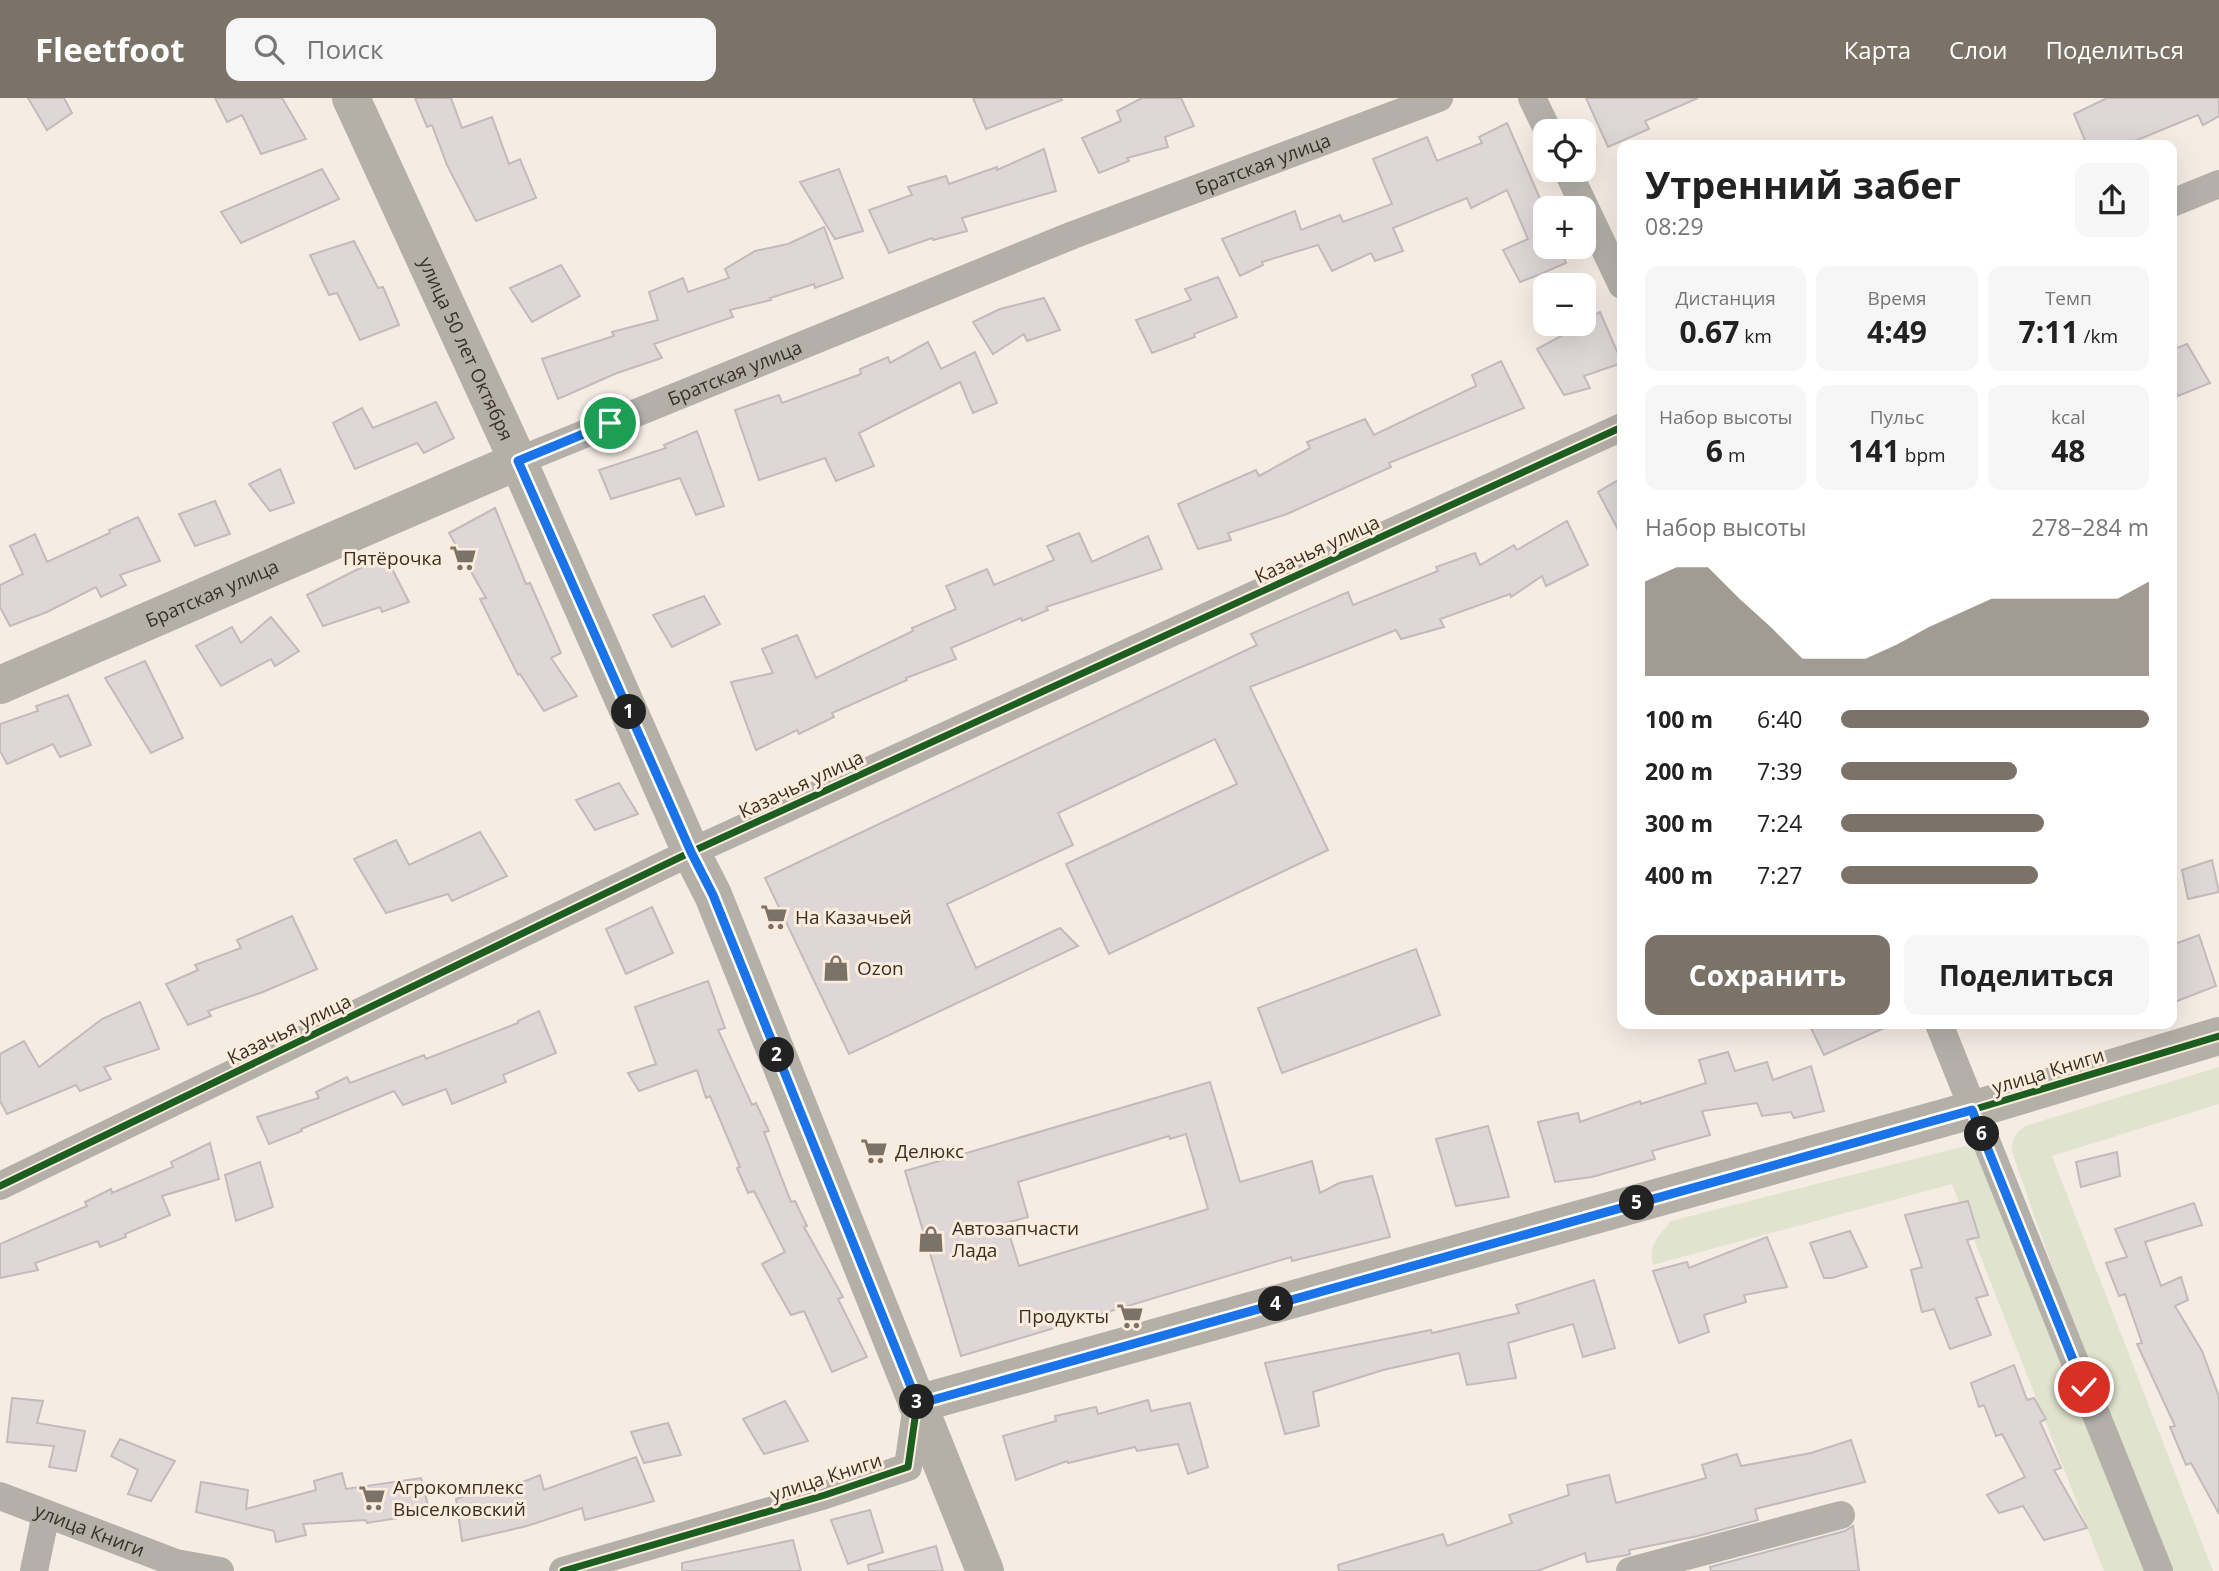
<!DOCTYPE html>
<html lang="ru">
<head>
<meta charset="utf-8">
<style>
	:root { --surface:#fff; --page:#f6f6f6; --text:#222; --muted:#767676; --accent:#7b7268 }
	body { margin:0; font-family:"Open Sans",sans-serif; background:var(--page); color:var(--text); height:100vh; display:flex; flex-direction:column; font-size:26px; white-space:nowrap }
	* { box-sizing:border-box; margin:0 }
	p { font-size:23px; color:var(--muted) }
	.icon { flex:none; width:38px; height:38px; fill:none; stroke:currentColor; stroke-width:2; stroke-linecap:round; stroke-linejoin:round }
	.map { position:relative; flex:1; overflow:hidden }
	.panel { position:absolute; left:1617px; top:42px; width:560px; height:889px; display:flex; flex-direction:column; background:var(--surface); border-radius:14px; box-shadow:0 7px 28px #0002 }
	.panel>* { flex:none }
	.buttons { position:absolute; left:1533px; top:21px; display:grid; gap:14px }
	.buttons a { display:grid; place-items:center; width:63px; height:63px; border-radius:14px; background:var(--surface); box-shadow:0 7px 28px #0002; font-size:35px }
	.pin { position:absolute; display:grid; place-items:center; width:60px; height:60px; color:#fff; margin:-30px; border:4px solid #fff; border-radius:50%; box-shadow:0 2px 7px #0007 }
	.km { position:absolute; width:35px; height:35px; margin:-18px; border-radius:50%; background:#222; color:#fff; font-size:19px; line-height:35px; text-align:center }
	.round { display:grid; place-items:center; flex:none; width:74px; height:74px; border-radius:14px; background:var(--page) }
	.overview { display:flex; align-items:center; justify-content:space-between; height:119px; padding:0 28px }
	h1 { font-size:38px; font-weight:700; line-height:52px }
	.metrics { display:grid; grid-template-columns:repeat(3,1fr); gap:10px; height:119px; padding:7px 28px }
	.metrics div { display:grid; align-content:center; border-radius:14px; background:var(--page); text-align:center }
	.metrics b { font-size:30px; font-weight:700 }
	.metrics small { font-size:19px; font-weight:400 }
	.metrics p { font-size:19px }
	.chart { height:196px; padding:14px 28px }
	.chart p { display:flex; justify-content:space-between }
	.chart svg { width:100%; height:126px; margin-top:7px; fill:var(--accent); opacity:.7 }
	.primary-button { display:flex; gap:14px; margin-top:auto; padding:14px 28px }
	.primary-button a { flex:1; height:80px; border-radius:14px; background:var(--accent); color:#fff; font-size:28px; font-weight:700; line-height:80px; text-align:center }
	.primary-button a+a { background:var(--page); color:var(--text) }
	ul { padding:0 28px; list-style:none; font-size:23px }
	li { display:grid; grid-template-columns:112px 84px 1fr; align-items:center; height:52px }
	li i { height:18px; border-radius:9px; background:var(--accent) }
	header { display:flex; align-items:center; gap:42px; box-sizing:border-box; height:98px; padding:0 35px; background:var(--accent); color:#fff }
	header strong { font-size:33px }
	nav { display:flex; gap:38px; margin-inline-start:auto; font-size:24px }
	.search { width:490px; height:63px; background:var(--page); display:flex; align-items:center; gap:18px; box-sizing:border-box; padding:0 24px; border-radius:14px; color:var(--muted); font-size:26px }
	.map>svg:first-child { display:block }
</style>
</head>
<body>
<header>
<strong>Fleetfoot</strong>
<div class="search"><svg class="icon" aria-label="search" viewBox="0 0 24 24"><circle cx="10" cy="10" r="6"/><path d="M15 15l6 6"/></svg>Поиск</div>
<nav><a>Карта</a><a>Слои</a><a>Поделиться</a></nav>
</header>
<div class="map">
<svg width="2219" height="1473" viewBox="0 0 2219 1473">
	<rect width="100%" height="100%" fill="#f5ece4"/>
	<path fill="#e0e4ce" d="M 2219,969 L 2219,1006 L 2052,1058 L 2213,1473 L 2171,1473 L 2062,1197 L 2012,1054 C 2012,1041 2014,1036 2025,1028 Z
		M 1965,1048 L 1976,1052 L 2151,1473 L 2104,1473 L 1952,1086 L 1653,1167 C 1648,1145 1659,1139 1671,1123 Z"/>
	<path fill="#ded6d7" stroke="#c2babb" stroke-width="2" fill-rule="evenodd" d="M 28,0 L 64,0 L 72,15 L 47,32 Z
		M 215,0 L 282,0 L 306,41 L 261,56 L 242,17 L 227,24 Z
		M 415,0 L 451,0 L 462,30 L 492,19 L 509,66 L 520,61 L 536,100 L 476,123 L 447,67 L 432,27 L 427,29 Z
		M 973,0 L 1061,0 L 1062,2 L 986,31 Z
		M 1142,0 L 1181,0 L 1194,28 L 1165,39 L 1168,49 L 1127,60 L 1129,63 L 1099,75 L 1082,40 L 1121,23 L 1117,13 Z
		M 1586,0 L 1698,0 L 1645,23 L 1649,31 L 1608,49 Z
		M 2107,0 L 2219,0 L 2219,18 L 2203,27 L 2198,17 L 2125,47 L 2087,47 L 2074,16 Z
		M 1507,25 L 1545,112 L 1545,149 L 1560,149 L 1566,165 L 1545,174 L 1545,180 L 1543,175 L 1520,184 L 1503,152 L 1528,141 L 1507,92 L 1471,110 L 1467,100 L 1393,130 L 1403,153 L 1375,163 L 1371,155 L 1332,173 L 1318,147 L 1262,164 L 1263,167 L 1240,178 L 1222,141 L 1295,113 L 1301,132 L 1340,117 L 1343,124 L 1392,106 L 1373,61 L 1427,39 L 1437,63 L 1482,45 L 1479,39 Z
		M 1044,51 L 1056,93 L 962,120 L 967,133 L 933,142 L 932,140 L 889,155 L 869,112 L 912,97 L 908,89 L 946,78 L 949,86 L 997,69 L 997,72 Z
		M 322,71 L 339,101 L 241,145 L 221,114 Z
		M 839,71 L 863,133 L 835,141 L 800,84 Z
		M 824,129 L 843,180 L 815,190 L 814,186 L 770,200 L 771,202 L 730,212 L 733,219 L 654,246 L 662,260 L 617,275 L 558,301 L 542,261 L 614,238 L 612,234 L 658,222 L 649,194 L 683,180 L 688,194 L 729,180 L 725,171 L 755,153 L 788,146 Z
		M 354,143 L 378,190 L 383,189 L 399,227 L 360,242 L 337,195 L 329,197 L 310,157 Z
		M 561,167 L 580,198 L 532,224 L 510,190 Z
		M 1218,179 L 1237,219 L 1194,236 L 1195,239 L 1152,255 L 1136,222 L 1191,202 L 1185,191 Z
		M 1044,200 L 1060,232 L 1027,243 L 1024,236 L 993,256 L 973,224 L 1000,211 Z
		M 1600,214 L 1622,265 L 1584,278 L 1590,290 L 1564,297 L 1537,251 L 1574,231 L 1573,229 L 1578,226 L 1584,226 L 1584,223 Z
		M 928,244 L 941,271 L 975,254 L 997,305 L 973,315 L 960,284 L 859,335 L 874,368 L 836,383 L 825,360 L 759,382 L 735,312 L 779,297 L 782,305 L 861,276 L 860,271 L 888,259 L 890,265 Z
		M 2187,246 L 2210,285 L 2178,298 L 2172,286 L 2172,252 Z
		M 1501,263 L 1524,310 L 1389,365 L 1391,369 L 1287,416 L 1228,435 L 1231,442 L 1198,451 L 1178,406 L 1256,372 L 1259,378 L 1310,350 L 1307,344 L 1365,321 L 1374,337 L 1476,288 L 1472,277 Z
		M 436,304 L 454,340 L 424,355 L 417,345 L 355,371 L 333,325 L 362,310 L 373,330 Z
		M 697,333 L 724,408 L 696,417 L 680,380 L 611,401 L 599,372 L 666,350 L 664,347 Z
		M 280,371 L 294,405 L 270,413 L 249,386 Z
		M 1622,380 L 1622,439 L 1598,394 Z
		M 215,403 L 230,436 L 195,448 L 179,416 Z
		M 495,410 L 526,486 L 530,485 L 561,555 L 551,560 L 577,598 L 544,613 L 520,576 L 518,577 L 480,501 L 486,500 L 449,435 Z
		M 138,419 L 160,463 L 120,477 L 126,487 L 101,499 L 96,489 L 47,514 L 10,528 L 0,509 L 0,487 L 23,476 L 10,448 L 35,436 L 47,464 L 110,435 L 109,432 Z
		M 1567,423 L 1588,467 L 1546,488 L 1542,478 L 1511,499 L 1510,496 L 1440,521 L 1444,529 L 1401,541 L 1396,532 L 1250,589 L 1328,752 L 1109,856 L 1066,766 L 1237,686 L 1215,641 L 1058,715 L 1073,747 L 947,806 L 976,870 L 1060,830 L 1078,848 L 849,956 L 765,780 L 1257,547 L 1251,536 L 1348,494 L 1353,507 L 1438,473 L 1436,469 L 1475,455 L 1480,467 L 1514,447 L 1517,452 Z
		M 1079,435 L 1092,464 L 1148,438 L 1162,471 L 1046,509 L 1048,512 L 1022,523 L 1021,520 L 951,550 L 956,561 L 906,580 L 907,582 L 832,615 L 834,619 L 799,636 L 797,632 L 756,652 L 731,584 L 773,575 L 762,551 L 797,537 L 816,580 L 913,533 L 912,530 L 956,511 L 946,488 L 987,471 L 994,487 L 1054,462 L 1047,448 Z
		M 386,459 L 409,504 L 382,514 L 380,509 L 323,528 L 307,497 L 362,469 Z
		M 704,498 L 720,526 L 672,549 L 653,517 Z
		M 271,519 L 299,553 L 275,568 L 271,561 L 221,588 L 196,548 L 232,529 L 241,545 Z
		M 145,563 L 183,640 L 151,655 L 105,580 Z
		M 68,597 L 91,647 L 60,659 L 53,646 L 7,666 L 0,653 L 0,626 L 38,613 L 36,608 Z
		M 619,685 L 638,716 L 595,732 L 576,702 Z
		M 480,734 L 507,778 L 452,803 L 448,796 L 386,815 L 354,761 L 396,742 L 409,767 Z
		M 2212,762 L 2219,794 L 2188,801 L 2182,772 Z
		M 652,809 L 673,855 L 626,876 L 606,831 Z
		M 292,818 L 317,871 L 263,894 L 208,913 L 211,918 L 188,927 L 166,886 L 198,872 L 195,867 L 241,850 L 237,842 Z
		M 2199,837 L 2216,888 L 2172,905 L 2172,847 Z
		M 1416,851 L 1440,917 L 1282,975 L 1258,910 Z
		M 708,883 L 725,930 L 718,932 L 752,1007 L 756,1005 L 769,1033 L 764,1034 L 791,1104 L 795,1103 L 807,1128 L 804,1129 L 843,1199 L 838,1201 L 867,1259 L 832,1274 L 804,1213 L 791,1217 L 762,1166 L 785,1154 L 754,1093 L 748,1095 L 737,1070 L 740,1069 L 710,998 L 706,1000 L 697,972 L 639,993 L 628,975 L 656,966 L 635,909 Z
		M 140,904 L 159,951 L 104,969 L 111,981 L 80,993 L 76,987 L 7,1016 L 0,1003 L 0,956 L 24,943 L 39,969 L 102,921 Z
		M 539,913 L 556,955 L 503,977 L 506,984 L 452,1006 L 446,991 L 403,1007 L 394,993 L 301,1031 L 302,1033 L 269,1046 L 257,1019 L 319,1000 L 316,994 L 347,979 L 350,985 L 424,957 L 426,961 L 518,925 L 518,923 Z
		M 1809,926 L 1893,926 L 1824,957 Z
		M 1728,954 L 1735,973 L 1767,964 L 1773,982 L 1811,968 L 1824,1013 L 1794,1020 L 1791,1014 L 1762,1018 L 1757,1005 L 1702,1013 L 1710,1037 L 1652,1053 L 1655,1061 L 1592,1079 L 1555,1084 L 1538,1024 L 1578,1015 L 1580,1024 L 1640,1003 L 1641,1006 L 1706,985 L 1699,962 Z
		M 1210,984 L 1240,1084 L 1312,1063 L 1320,1095 L 1339,1085 L 1372,1078 L 1390,1139 L 1292,1163 L 1291,1159 L 961,1258 L 905,1073 ZM 1186,1036 L 1208,1111 L 1019,1168 L 1006,1125 L 1028,1119 L 1018,1084 L 1169,1038 L 1170,1041 Z
		M 1488,1028 L 1509,1099 L 1456,1108 L 1436,1041 Z
		M 210,1045 L 219,1081 L 162,1098 L 170,1117 L 125,1136 L 126,1139 L 100,1149 L 98,1143 L 35,1165 L 38,1172 L 0,1180 L 0,1146 L 87,1108 L 85,1104 L 111,1091 L 112,1095 L 173,1069 L 171,1064 Z
		M 2117,1054 L 2120,1078 L 2081,1089 L 2076,1064 Z
		M 260,1064 L 273,1109 L 236,1123 L 225,1077 Z
		M 1968,1103 L 1979,1139 L 1967,1142 L 1988,1197 L 1976,1200 L 1991,1237 L 1950,1251 L 1934,1211 L 1922,1214 L 1911,1172 L 1922,1169 L 1905,1117 Z
		M 2194,1105 L 2202,1127 L 2145,1144 L 2161,1188 L 2181,1179 L 2188,1202 L 2175,1208 L 2202,1253 L 2219,1299 L 2219,1416 L 2191,1365 L 2186,1367 L 2170,1329 L 2175,1328 L 2137,1246 L 2142,1245 L 2125,1196 L 2119,1198 L 2106,1165 L 2127,1159 L 2115,1131 Z
		M 1850,1133 L 1867,1169 L 1832,1180 L 1824,1180 L 1810,1145 Z
		M 1767,1139 L 1787,1189 L 1744,1197 L 1746,1204 L 1704,1217 L 1709,1234 L 1679,1245 L 1653,1173 L 1687,1164 L 1689,1170 Z
		M 1594,1182 L 1615,1250 L 1583,1259 L 1573,1226 L 1508,1245 L 1516,1280 L 1467,1287 L 1459,1255 L 1383,1272 L 1313,1294 L 1319,1328 L 1285,1336 L 1265,1265 L 1431,1232 L 1432,1235 L 1519,1215 L 1516,1207 Z
		M 2014,1267 L 2027,1302 L 2034,1300 L 2046,1321 L 2040,1324 L 2061,1370 L 2054,1372 L 2087,1430 L 2044,1442 L 2023,1408 L 1999,1415 L 1987,1397 L 2025,1379 L 2002,1336 L 1996,1338 L 1984,1307 L 1979,1309 L 1971,1285 Z
		M 12,1300 L 43,1303 L 37,1325 L 85,1333 L 76,1373 L 49,1369 L 54,1348 L 7,1344 Z
		M 1148,1302 L 1151,1313 L 1190,1305 L 1208,1369 L 1188,1376 L 1178,1346 L 1137,1353 L 1135,1349 L 1068,1365 L 1067,1363 L 1016,1382 L 1003,1338 L 1056,1323 L 1055,1318 L 1096,1309 L 1098,1316 Z
		M 785,1303 L 808,1343 L 764,1356 L 743,1321 Z
		M 668,1325 L 681,1357 L 644,1365 L 631,1334 Z
		M 120,1341 L 175,1363 L 151,1403 L 128,1396 L 138,1372 L 111,1358 Z
		M 1851,1342 L 1865,1384 L 1755,1411 L 1758,1422 L 1698,1438 L 1629,1452 L 1630,1456 L 1627,1457 L 1587,1464 L 1585,1455 L 1537,1473 L 1339,1473 L 1338,1467 L 1443,1436 L 1447,1448 L 1512,1425 L 1509,1417 L 1569,1397 L 1567,1387 L 1609,1377 L 1616,1405 L 1706,1380 L 1702,1367 L 1737,1356 L 1741,1368 L 1811,1355 Z
		M 636,1359 L 654,1403 L 585,1422 L 582,1410 L 527,1428 L 462,1443 L 456,1401 L 494,1388 L 495,1395 L 540,1377 L 544,1392 Z
		M 342,1375 L 346,1391 L 421,1380 L 430,1415 L 367,1425 L 366,1422 L 303,1426 L 306,1437 L 276,1444 L 274,1433 L 196,1414 L 201,1384 L 248,1392 L 246,1411 L 316,1392 L 314,1383 Z
		M 870,1412 L 883,1454 L 848,1466 L 831,1422 Z
		M 1853,1428 L 1859,1473 L 1711,1473 L 1710,1469 L 1845,1433 Z
		M 793,1442 L 801,1473 L 682,1473 L 682,1465 Z
		M 936,1448 L 943,1473 L 869,1473 L 868,1467 Z"/>
	<g fill="none" stroke-linecap="round" stroke-linejoin="round">
		<g stroke="#b4b0a9" stroke-width="28">
			<path d="M 1532,0 L 1548,33"/>
			<path d="M 1567,72 L 1622,187"/>
			<path d="M 2172,105 L 2219,86"/>
			<path id="s1" d="M 518,363 L 1073,137 L 1439,0"/>
			<path d="M 1939,926 L 2159,1473"/>
			<path d="M 0,1088 L 691,754 L 1622,329"/>
			<path id="s2" d="M 0,1398 L 176,1465 L 220,1473"/>
			<path d="M 34,1473 L 46,1416"/>
			<path d="M 563,1473 L 825,1397 L 908,1369 L 917,1306"/>
			<path d="M 1630,1473 L 1841,1417"/>
		</g>
		<g stroke="#b4b0a8" stroke-width="38">
			<path id="s3" d="M 351,0 L 518,363 L 691,754 L 713,797 L 985,1473"/>
			<path id="s4" d="M 0,587 L 518,363"/>
			<path d="M 917,1306 L 1972,1012 L 2219,938"/>
		</g>
		<defs>
			<path id="cycleway" d="M 0,1088 L 691,754 L 1622,329
				M 563,1473 L 825,1397 L 908,1369 L 917,1306 L 1972,1012 L 2219,938"/>
		</defs>
		<use href="#cycleway" stroke="#fcecdd" stroke-width="11"/>
		<use href="#cycleway" stroke="#1b5e20" stroke-width="7"/>
	</g>
	<g fill="none" stroke-linecap="round" stroke-linejoin="round">
		<defs>
			<path id="route" d="M 610,325 L 518,363 L 691,754 L 713,797 L 918,1306 L 1972,1012 L 2084,1289"/>
		</defs>
		<use href="#route" stroke="#fff" stroke-width="14"/>
		<use href="#route" stroke="#1a73e8" stroke-width="9"/>
	</g>
	<defs>
		<symbol id="supermarket-bare" viewBox="-9 -9 18 18"><path d="M-6-5.5h2.5l.6 2H6L4.5 2H-2.5L-4.4-4H-6ZM-1.5 3.2a1.3 1.3 0 1 0 .1 0ZM3 3.2a1.3 1.3 0 1 0 .1 0Z" fill="#7b7268" stroke="#fcecdd" stroke-width="2.5" paint-order="stroke"/></symbol>
		<symbol id="shop-bare" viewBox="-9 -9 18 18"><path d="M-5-2.5h2.3a2.7 3.5 0 0 1 5.4 0H5L5.5 6h-11ZM-1.5-2.5h3a1.5 2.3 0 0 0-3 0Z" fill="#7b7268" stroke="#fcecdd" stroke-width="2.5" paint-order="stroke"/></symbol>
	</defs>
	<g fill-rule="evenodd">
		<use href="#supermarket-bare" x="444" y="441" width="38" height="38"/>
		<use href="#supermarket-bare" x="755" y="800" width="38" height="38"/>
		<use href="#shop-bare" x="817" y="851" width="38" height="38"/>
		<use href="#supermarket-bare" x="855" y="1034" width="38" height="38"/>
		<use href="#shop-bare" x="912" y="1122" width="38" height="38"/>
		<use href="#supermarket-bare" x="1111" y="1199" width="38" height="38"/>
		<use href="#supermarket-bare" x="353" y="1381" width="38" height="38"/>
	</g>
	<g text-anchor="middle" dominant-baseline="central" stroke-width="6" stroke-linejoin="round" paint-order="stroke">
		<g font-size="19" fill="#3a3026" stroke="#fcecdd">
			<text stroke="none"><textPath href="#s1" startOffset="802">Братская улица</textPath></text>
			<text stroke="none"><textPath href="#s3" startOffset="276">улица 50 лет Октября</textPath></text>
			<text stroke="none"><textPath href="#s1" startOffset="234">Братская улица</textPath></text>
			<text transform="translate(1317 451) rotate(-25)">Казачья улица</text>
			<text stroke="none"><textPath href="#s4" startOffset="231">Братская улица</textPath></text>
			<text transform="translate(801 686) rotate(-25)">Казачья улица</text>
			<text transform="translate(289 931) rotate(-26)">Казачья улица</text>
			<text transform="translate(2048 973) rotate(-17)">улица Книги</text>
			<text transform="translate(826 1379) rotate(-18)">улица Книги</text>
			<text stroke="none"><textPath href="#s2" startOffset="96">улица Книги</textPath></text>
		</g>
		<g font-size="19" fill="#3a3026" stroke="#fcecdd" text-anchor="start">
			<text x="442" y="460" text-anchor="end">Пятёрочка</text>
			<text x="795" y="819">На Казачьей</text>
			<text x="857" y="870">Ozon</text>
			<text x="895" y="1053">Делюкс</text>
			<text x="952" y="1130">Автозапчасти<tspan x="952" dy="22">Лада</tspan></text>
			<text x="1109" y="1218" text-anchor="end">Продукты</text>
			<text x="393" y="1389">Агрокомплекс<tspan x="393" dy="22">Выселковский</tspan></text>
		</g>
	</g>
</svg>
<div class="buttons">
<a><svg class="icon" aria-label="locate" viewBox="0 0 24 24"><circle cx="12" cy="12" r="6"/><path d="M12 2v4M12 18v4M2 12h4M18 12h4"/></svg></a>
<a>+</a>
<a>−</a>
</div>
<div class="pin" style="left:610px;top:325px;background:#1e9e55"><svg class="icon" aria-label="arrive" viewBox="0 0 24 24"><path d="M6 21V4h12l-3 4 3 4H6"/></svg></div>
<div class="pin" style="left:2084px;top:1289px;background:#d93025"><svg class="icon" aria-label="check" viewBox="0 0 24 24"><path d="M5 12l5 5 9-10"/></svg></div>
<b class="km" style="left:629px;top:614px">1</b>
<b class="km" style="left:777px;top:957px">2</b>
<b class="km" style="left:917px;top:1304px">3</b>
<b class="km" style="left:1276px;top:1206px">4</b>
<b class="km" style="left:1637px;top:1105px">5</b>
<b class="km" style="left:1982px;top:1036px">6</b>
<section class="panel">
<div class="overview"><div><h1>Утренний забег</h1><p>08:29</p></div><a class="round"><svg class="icon" aria-label="share" viewBox="0 0 24 24"><path d="M12 15V3M7 8l5-5 5 5M5 13v7h14v-7"/></svg></a></div>
<div class="metrics">
<div><p>Дистанция</p><b>0.67<small> km</small></b></div>
<div><p>Время</p><b>4:49</b></div>
<div><p>Темп</p><b>7:11<small> /km</small></b></div>
</div>
<div class="metrics">
<div><p>Набор высоты</p><b>6<small> m</small></b></div>
<div><p>Пульс</p><b>141<small> bpm</small></b></div>
<div><p>kcal</p><b>48</b></div>
</div>
<div class="chart"><p><span>Набор высоты</span>278–284 m</p>
<svg viewBox="0 0 160 44" preserveAspectRatio="none"><path d="M0 44V11L10 6L20 6L30 17L40 27L50 38L60 38L70 38L80 33L90 27L100 22L110 17L120 17L130 17L140 17L150 17L160 11V44z"/></svg>
</div>
<ul>
<li><b>100 m</b>6:40<i style="width:100%"></i></li>
<li><b>200 m</b>7:39<i style="width:57%"></i></li>
<li><b>300 m</b>7:24<i style="width:66%"></i></li>
<li><b>400 m</b>7:27<i style="width:64%"></i></li>
</ul>
<div class="primary-button"><a>Сохранить</a><a>Поделиться</a></div>
</section>
</div>
</body>
</html>
